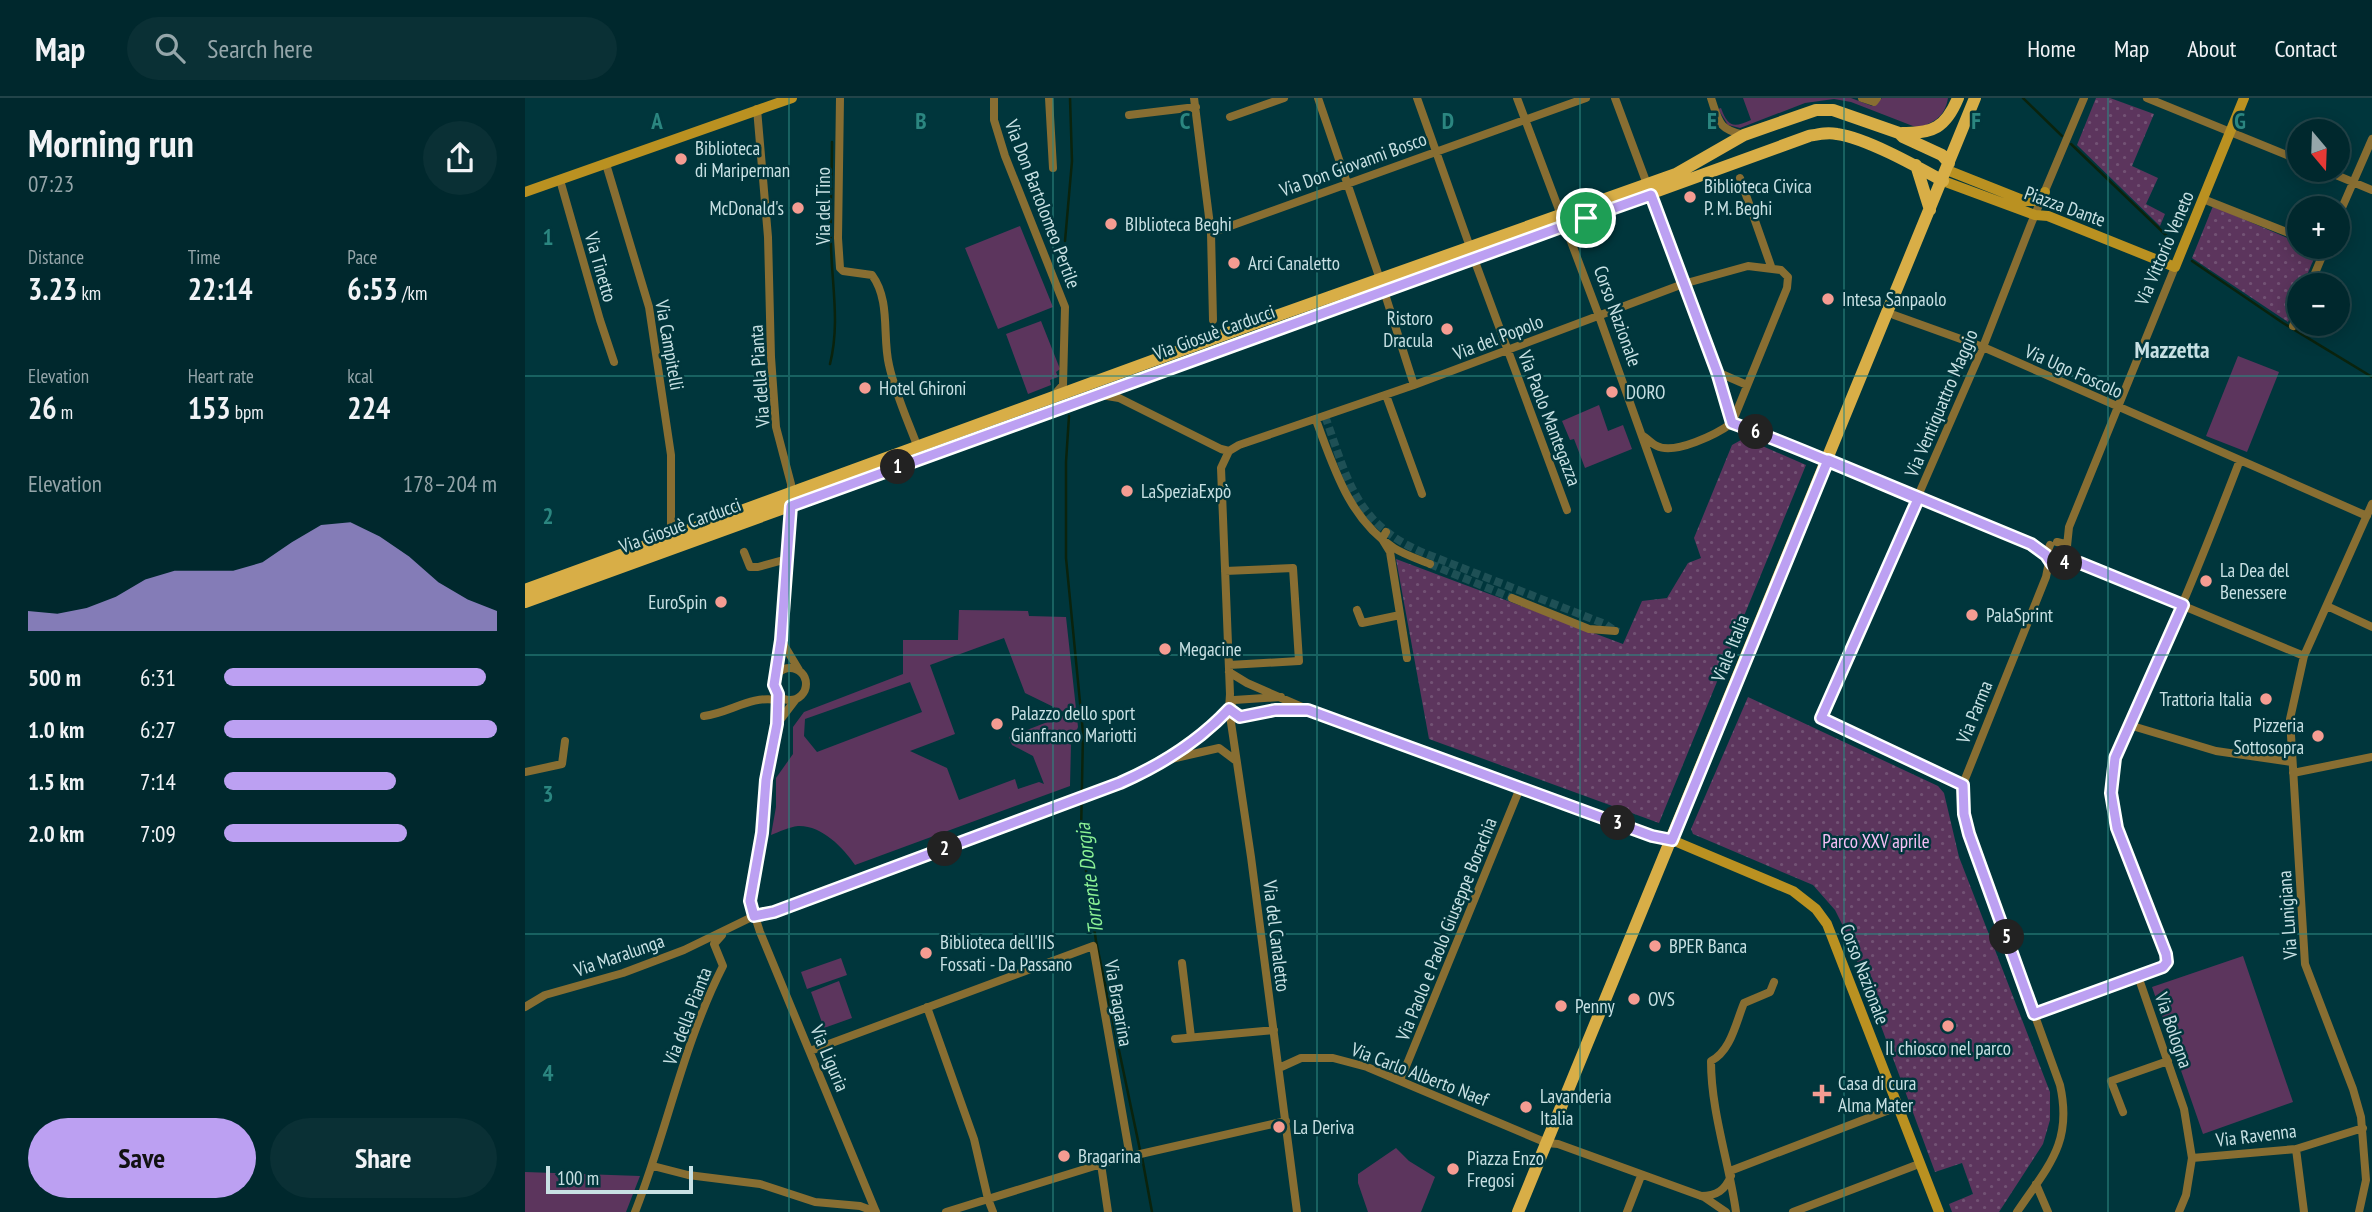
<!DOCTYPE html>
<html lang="en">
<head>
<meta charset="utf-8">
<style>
	:root { --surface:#00282d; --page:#0a3035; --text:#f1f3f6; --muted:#95a6aa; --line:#224449; --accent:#bca0f2 }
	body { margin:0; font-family:"PT Sans Narrow",sans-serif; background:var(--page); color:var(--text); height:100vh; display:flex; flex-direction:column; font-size:26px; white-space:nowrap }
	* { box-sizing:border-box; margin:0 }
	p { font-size:23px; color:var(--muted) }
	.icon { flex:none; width:38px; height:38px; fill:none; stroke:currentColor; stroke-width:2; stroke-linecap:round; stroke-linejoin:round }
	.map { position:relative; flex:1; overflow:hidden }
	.details { display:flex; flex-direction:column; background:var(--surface); width:525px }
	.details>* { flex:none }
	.needle { width:46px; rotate:161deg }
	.controls { position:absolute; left:1762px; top:21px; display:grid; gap:14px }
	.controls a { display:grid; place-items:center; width:63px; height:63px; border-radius:50%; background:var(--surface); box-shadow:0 4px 18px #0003,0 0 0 2px var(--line); font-size:35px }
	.scale { position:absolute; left:21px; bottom:18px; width:147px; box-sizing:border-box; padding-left:7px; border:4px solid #c8e1e4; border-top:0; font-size:19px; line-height:24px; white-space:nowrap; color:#c8e1e4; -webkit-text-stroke:5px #00363c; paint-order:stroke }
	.pin { position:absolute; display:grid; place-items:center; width:60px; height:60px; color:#fff; margin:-30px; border:4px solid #fff; border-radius:50%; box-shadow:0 2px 7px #0007 }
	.km { position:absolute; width:35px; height:35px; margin:-18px; border-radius:50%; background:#222; color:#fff; font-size:19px; line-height:35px; text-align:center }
	.round { display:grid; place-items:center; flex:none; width:74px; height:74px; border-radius:37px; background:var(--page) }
	.headline { display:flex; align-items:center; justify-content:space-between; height:119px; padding:0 28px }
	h1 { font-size:38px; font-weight:800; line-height:52px }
	.figures { display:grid; grid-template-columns:repeat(3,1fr); gap:10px; height:119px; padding:7px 28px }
	.figures div { display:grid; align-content:center }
	.figures b { font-size:30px; font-weight:800 }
	.figures small { font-size:19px; font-weight:400 }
	.figures p { font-size:19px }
	.chart { height:196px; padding:14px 28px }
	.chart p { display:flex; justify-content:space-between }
	.chart svg { width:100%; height:126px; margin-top:7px; fill:var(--accent); opacity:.7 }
	.action { display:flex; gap:14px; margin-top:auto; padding:14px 28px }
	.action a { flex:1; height:80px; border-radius:42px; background:var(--accent); color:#111; font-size:28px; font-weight:800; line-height:80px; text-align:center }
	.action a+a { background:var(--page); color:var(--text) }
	ul { padding:0 28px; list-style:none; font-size:23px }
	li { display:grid; grid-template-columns:112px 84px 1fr; align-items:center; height:52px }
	li i { height:18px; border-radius:9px; background:var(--accent) }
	header { display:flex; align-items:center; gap:42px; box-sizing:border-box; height:98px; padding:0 35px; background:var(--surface); border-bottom:2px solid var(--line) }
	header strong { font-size:33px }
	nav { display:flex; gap:38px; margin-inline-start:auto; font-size:24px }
	.search { width:490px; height:63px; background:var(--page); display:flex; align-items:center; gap:18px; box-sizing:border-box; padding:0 24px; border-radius:38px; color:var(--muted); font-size:26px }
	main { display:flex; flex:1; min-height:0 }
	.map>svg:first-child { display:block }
</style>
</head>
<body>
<header>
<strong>Map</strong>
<div class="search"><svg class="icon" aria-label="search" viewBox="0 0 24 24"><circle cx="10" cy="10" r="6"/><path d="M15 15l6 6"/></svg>Search here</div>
<nav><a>Home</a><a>Map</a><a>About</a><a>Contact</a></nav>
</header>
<main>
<section class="details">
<div class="headline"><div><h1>Morning run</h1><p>07:23</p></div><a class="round"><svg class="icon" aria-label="share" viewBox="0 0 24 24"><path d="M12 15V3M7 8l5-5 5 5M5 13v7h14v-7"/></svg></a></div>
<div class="figures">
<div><p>Distance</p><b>3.23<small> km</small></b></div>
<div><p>Time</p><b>22:14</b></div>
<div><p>Pace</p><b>6:53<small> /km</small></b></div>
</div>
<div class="figures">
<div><p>Elevation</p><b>26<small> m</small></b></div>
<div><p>Heart rate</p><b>153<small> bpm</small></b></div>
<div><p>kcal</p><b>224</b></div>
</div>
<div class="chart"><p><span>Elevation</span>178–204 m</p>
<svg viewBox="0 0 160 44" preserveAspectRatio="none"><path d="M0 44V37L10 38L20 36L30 32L40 26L50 23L60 23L70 23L80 20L90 13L100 7L110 6L120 11L130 18L140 27L150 33L160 37V44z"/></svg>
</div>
<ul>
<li><b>500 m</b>6:31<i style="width:96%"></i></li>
<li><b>1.0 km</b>6:27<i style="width:100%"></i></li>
<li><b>1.5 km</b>7:14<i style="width:63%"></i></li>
<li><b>2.0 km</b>7:09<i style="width:67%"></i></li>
</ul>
<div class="action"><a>Save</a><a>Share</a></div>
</section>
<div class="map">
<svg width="1847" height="1114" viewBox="0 0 1847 1114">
	<defs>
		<pattern id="park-dots" width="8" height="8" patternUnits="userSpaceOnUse" patternTransform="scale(1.75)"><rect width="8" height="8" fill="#5c355d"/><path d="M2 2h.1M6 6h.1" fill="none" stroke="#725274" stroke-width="1.8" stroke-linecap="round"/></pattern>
	</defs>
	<rect width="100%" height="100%" fill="#00363c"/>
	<path fill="#5c355d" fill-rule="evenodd" d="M 1218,0 L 1326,0 L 1347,8 L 1357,0 L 1423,0 C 1420,19 1409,24 1393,30 L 1326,4 L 1309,1 L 1280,5 L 1215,30 L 1203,27 L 1193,11 L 1196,10 C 1203,29 1208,30 1226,22 Z
		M 495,128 L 528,209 L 473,231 L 440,150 Z
		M 516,223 L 535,271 L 531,274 L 533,279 L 525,282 L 526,287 L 503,296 L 481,236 Z
		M 1713,258 L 1754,274 L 1722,354 L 1681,338 Z
		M 1074,307 L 1083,333 L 1098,327 L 1107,351 L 1060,370 L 1049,341 L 1045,342 L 1037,323 Z
		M 434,512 L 503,513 L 504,518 L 541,519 L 553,629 L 546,646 L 545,688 L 330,767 C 318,749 296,727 273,728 C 264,729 254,734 246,737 L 251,709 L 251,680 L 268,656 L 268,629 L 279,614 L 378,576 L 378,542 L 433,542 ZM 479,540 L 500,595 L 543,616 L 484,639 L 487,647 L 508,658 L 519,686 L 514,684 L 493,691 L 490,681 L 434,702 L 422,670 L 385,653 L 430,636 L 405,567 ZM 385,584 L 397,614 L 292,654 L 279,638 L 280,621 Z
		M 1718,858 L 1768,1004 L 1678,1036 L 1627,889 Z
		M 316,860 L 322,877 L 282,891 L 276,874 Z
		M 314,883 L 327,920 L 299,930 L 286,894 Z
		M 871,1050 L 884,1063 L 910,1079 L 896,1114 L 843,1114 L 833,1085 L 833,1076 Z
		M 0,1074 L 115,1078 L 101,1114 L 0,1114 Z"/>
	<path fill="url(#park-dots)" d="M 1571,0 L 1585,0 L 1629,16 L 1607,68 L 1633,80 L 1621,106 L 1640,116 L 1635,128 L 1552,47 Z
		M 1688,108 L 1774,145 L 1774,149 L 1783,149 L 1792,153 L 1778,187 L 1774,187 L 1774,196 L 1763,224 L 1667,160 Z
		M 1216,342 L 1226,343 L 1281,367 L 1134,725 L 904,641 L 871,461 L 1098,546 L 1117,503 L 1142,500 L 1163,465 L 1176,460 L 1169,440 L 1207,347 Z
		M 1223,599 L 1413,688 L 1419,695 L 1434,759 L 1525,994 L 1525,1022 L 1518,1046 L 1474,1114 L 1427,1114 L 1424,1106 L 1448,1096 L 1437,1065 L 1410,1074 L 1322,836 L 1310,812 L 1288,787 L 1168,736 L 1166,731 Z"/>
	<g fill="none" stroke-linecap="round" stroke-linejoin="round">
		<path stroke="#0a230d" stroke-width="2.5" d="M 1498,0 L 1537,38
			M 1546,46 L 1644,140
			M 540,143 L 547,63 L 545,0
			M 1667,163 L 1758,225 L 1847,279
			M 305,266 C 315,226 307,188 306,147 C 305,112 307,78 307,44
			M 544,318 L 541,364 L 541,460 L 558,635 L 556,737 L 571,843 L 615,1052
			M 617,1059 L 627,1114"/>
		<path stroke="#1e5055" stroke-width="8" stroke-dasharray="8 4" stroke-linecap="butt" d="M 800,318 C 823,382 830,426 899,455 L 1080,526 L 1090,533 L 1091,529
			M 905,466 L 987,500"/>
		<path stroke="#886e32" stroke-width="8" d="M 315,0 L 313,140 L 315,170 L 318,173 L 347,177 C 366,203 357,238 364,267 C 370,295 383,323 393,350
			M 469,0 L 469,22 L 480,58 L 540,209 L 538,287 L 530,296
			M 524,0 L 528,70
			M 669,0 L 686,135 L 688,222
			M 793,0 L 859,193 L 889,287
			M 892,0 L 945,149
			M 992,0 L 1074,218 L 1143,411
			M 1090,0 L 1122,86
			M 1186,0 C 1194,24 1193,31 1219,37
			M 1337,0 L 1349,4 L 1352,0
			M 1622,0 L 1774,62
			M 232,11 L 243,139 L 246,259 L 251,329 L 266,386 L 265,424 L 251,578
			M 604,17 L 671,9
			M 705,19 L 759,0
			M 81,66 L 124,209 L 146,357 L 146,438
			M 1799,72 L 1847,92
			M 1215,80 L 1247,171
			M 35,82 L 75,222 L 89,264
			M 1126,97 L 1192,274 L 1207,325
			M 1678,101 L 1774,139
			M 1813,119 L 1847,41
			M 686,135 L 1061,0
			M 949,161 L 1042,412
			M 1785,187 L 1801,149
			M 1369,217 L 1458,249 L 1842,418
			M 1768,228 L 1774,212
			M 1192,274 L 1222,287
			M 576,297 L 594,300 L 696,351 L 704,353
			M 861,297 L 897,396
			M 791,322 C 809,370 824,421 869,450 C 880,457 893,461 905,466
			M 1207,325 L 1288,356 L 1506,446 L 1521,457
			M 1118,338 C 1123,341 1127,346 1132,348 C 1150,357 1192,336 1207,325
			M 704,353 L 696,370 L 705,596 L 704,611 L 726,759 L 772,1114
			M 704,353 L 714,347 L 889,287 L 1158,186 L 1223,168 L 1256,172 L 1263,179 L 1262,190 L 1207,325
			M 861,434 L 857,441 L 865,454 L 882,560
			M 1532,444 L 1540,446 L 1549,461 L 1555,465 L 1779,558
			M 1525,447 L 1521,457 L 1527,466 L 1534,468 L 1555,465
			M 1542,448 L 1544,429 L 1650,169
			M 219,454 L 225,469 L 233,469 L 262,461
			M 700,473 L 768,470 L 774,563 L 704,567
			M 987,500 L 1064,531 L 1090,533
			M 1802,508 L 1847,529
			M 832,512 L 837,525 L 875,517
			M 256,542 L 274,572
			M249 586a16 16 0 1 1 32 0a16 16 0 1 1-32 0Z
			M 704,574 L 722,585 L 784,612 L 1127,738 L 1147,742
			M 253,596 L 252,626 L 241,682 L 237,735 L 225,803 L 235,834 L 351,1114
			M 704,611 L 715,619 L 750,612 L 781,612
			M 179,618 C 205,615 226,597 252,602
			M 252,626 L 271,601
			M 1604,627 L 1691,653 L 1767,664
			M 646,661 L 694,650 L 710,662
			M 0,674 L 37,666 L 40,643
			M 1768,675 L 1847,659
			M 1438,686 L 1296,620 L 1458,249 L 1506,126 L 1559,0
			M 657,865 L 666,939
			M 1613,878 L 1659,1011 L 1667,1060 L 1661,1097 L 1654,1114
			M 0,909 L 20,897 L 98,875 L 159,852 L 229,818 L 249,814 L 585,689 C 630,670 682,644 709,602 L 756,599
			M 402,909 L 449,1041 L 463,1101 L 468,1114
			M 1509,916 L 1638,869 L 1642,864 L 1641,856 L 1592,730 C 1586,707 1584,684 1590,661 C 1603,618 1628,573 1646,532 C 1671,476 1693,419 1715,362
			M 650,941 L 749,932
			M 285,953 L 568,848 L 605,1059
			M 754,970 L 776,960 L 808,960 L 842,969 L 1022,1045 L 1033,1046 L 1179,1099 L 1201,1114
			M 875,983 L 995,690
			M 1598,1014 L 1586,983 L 1643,963
			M 1771,1051 L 1779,1114
			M 1667,1060 L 1771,1051 L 1838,1030
			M 576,1066 L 583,1114
			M 128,1068 L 163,1077 L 235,1086 L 290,1104 L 335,1108 L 351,1114
			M 1205,1073 L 1372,1009
			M 1511,1086 L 1523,1114
			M 1176,1098 C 1192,1098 1200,1092 1206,1078
			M 110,1114 C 142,1033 158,946 198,868 L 189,846 L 197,837
			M 421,1114 L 589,1062 L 761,1023
			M 1102,1114 L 1116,1078
			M 1211,1114 C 1204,1064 1186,1014 1186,963 C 1206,953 1211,924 1219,905 L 1245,894 L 1249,884
			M 1268,1114 L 1394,1066
			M 1492,1114 C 1523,1068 1548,1045 1535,987 L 1444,736 L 1439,716 L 1438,686 L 1521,479 L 1524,464
			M 1834,1114 L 1841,1082 L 1836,1019 L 1828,991 L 1780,866 L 1765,621 L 1779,558 L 1847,406"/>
		<path stroke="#ba9121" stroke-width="10" d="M 1422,72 L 1500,103 L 1510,103 L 1520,94
			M 1418,83 L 1510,117 L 1523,118 L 1650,169 L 1719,0
			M 0,94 L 267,0
			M 1147,742 L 1268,793 L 1291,811 L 1302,826 L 1414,1114"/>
		<path stroke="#d8ae47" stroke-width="12" d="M 1377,35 C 1408,36 1421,29 1433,0
			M 1391,67 L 1405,112
			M 0,492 L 720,229 L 1151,76 L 1219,37 L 1291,12 L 1308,12 L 1374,35 L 1378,39 L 1417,57 L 1424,65
			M 0,504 L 1284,38 C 1294,36 1302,34 1312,36 C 1341,40 1391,68 1418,83
			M 993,1114 L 1450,0"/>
	</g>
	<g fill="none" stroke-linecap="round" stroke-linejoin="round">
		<defs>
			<path id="route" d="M 1061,120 L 266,408 L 256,542 L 249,587 L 253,596 L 252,626 L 241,682 L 237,735 L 225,803 L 229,818 L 249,814 L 595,685 C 636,667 674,643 704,611 L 715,619 L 750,612 L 783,612 L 1127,738 L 1147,742 L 1303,362 L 1506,446 L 1521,457 L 1527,466 L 1534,468 L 1555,465 L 1658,507 L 1590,660 L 1586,695 L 1592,730 L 1641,856 L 1642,864 L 1638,869 L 1509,916 L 1444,736 L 1439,716 L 1438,687 L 1296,620 L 1393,401 C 1331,375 1270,348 1207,325 L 1192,274 L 1126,97 L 1061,120"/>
		</defs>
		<use href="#route" stroke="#fff" stroke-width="14"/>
		<use href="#route" stroke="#bca0f2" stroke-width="9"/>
	</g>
	<path fill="none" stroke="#2b8680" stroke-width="2" stroke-opacity="0.55" d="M 264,0 L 264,1114M 528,0 L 528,1114M 792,0 L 792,1114M 1055,0 L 1055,1114M 1319,0 L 1319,1114M 1583,0 L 1583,1114M 0,278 L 1847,278M 0,557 L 1847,557M 0,836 L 1847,836"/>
	<g fill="#f59c92" stroke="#00363c" stroke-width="2.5">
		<circle cx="156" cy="61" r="7"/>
		<circle cx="1165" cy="99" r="7"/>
		<circle cx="273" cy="110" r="7"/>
		<circle cx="586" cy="126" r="7"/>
		<circle cx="709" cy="165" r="7"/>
		<circle cx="1303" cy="201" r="7"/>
		<circle cx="922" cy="231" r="7"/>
		<circle cx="340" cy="290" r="7"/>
		<circle cx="1087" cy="294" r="7"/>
		<circle cx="602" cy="393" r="7"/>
		<circle cx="1681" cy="483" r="7"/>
		<circle cx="196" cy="504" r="7"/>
		<circle cx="1447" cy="517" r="7"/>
		<circle cx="640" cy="551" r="7"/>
		<circle cx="1741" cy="601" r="7"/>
		<circle cx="472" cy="626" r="7"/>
		<circle cx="1793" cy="638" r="7"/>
		<circle cx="1130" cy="848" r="7"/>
		<circle cx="401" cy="855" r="7"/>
		<circle cx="1109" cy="901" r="7"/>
		<circle cx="1036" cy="908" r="7"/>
		<circle cx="1423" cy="928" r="7"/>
		<path d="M1293.5 985.5h7v7h7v7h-7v7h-7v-7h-7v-7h7z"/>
		<circle cx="1001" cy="1009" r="7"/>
		<circle cx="754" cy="1029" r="7"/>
		<circle cx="539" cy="1058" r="7"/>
		<circle cx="928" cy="1071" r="7"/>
	</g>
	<g text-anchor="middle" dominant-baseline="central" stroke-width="5" stroke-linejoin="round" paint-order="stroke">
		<g font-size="19" fill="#c8e1e4" stroke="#00363c" text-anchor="start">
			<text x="170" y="50">Biblioteca<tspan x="170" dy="22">di Mariperman</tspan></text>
			<text x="1179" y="88">Biblioteca Civica<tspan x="1179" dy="22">P. M. Beghi</tspan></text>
			<text x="259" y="110" text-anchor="end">McDonald's</text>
			<text x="600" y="126">BIblioteca Beghi</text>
			<text x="723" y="165">Arci Canaletto</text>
			<text x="1317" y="201">Intesa Sanpaolo</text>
			<text x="908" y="220" text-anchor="end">Ristoro<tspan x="908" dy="22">Dracula</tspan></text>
			<text x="354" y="290">Hotel Ghironi</text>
			<text x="1101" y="294">DORO</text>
			<text x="616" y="393">LaSpeziaExpò</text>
			<text x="1695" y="472">La Dea del<tspan x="1695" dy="22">Benessere</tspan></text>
			<text x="182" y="504" text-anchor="end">EuroSpin</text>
			<text x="1461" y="517">PalaSprint</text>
			<text x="654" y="551">Megacine</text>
			<text x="1727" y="601" text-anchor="end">Trattoria Italia</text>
			<text x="486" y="615">Palazzo dello sport<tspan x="486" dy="22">Gianfranco Mariotti</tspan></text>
			<text x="1779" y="627" text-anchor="end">Pizzeria<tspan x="1779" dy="22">Sottosopra</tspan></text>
			<text x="415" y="844">Biblioteca dell'IIS<tspan x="415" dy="22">Fossati - Da Passano</tspan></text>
			<text x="1144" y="848">BPER Banca</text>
			<text x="1123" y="901">OVS</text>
			<text x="1050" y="908">Penny</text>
			<text x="1423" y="950" text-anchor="middle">Il chiosco nel parco</text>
			<text x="1313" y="985">Casa di cura<tspan x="1313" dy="22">Alma Mater</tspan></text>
			<text x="1015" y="998">Lavanderia<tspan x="1015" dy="22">Italia</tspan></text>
			<text x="768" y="1029">La Deriva</text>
			<text x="553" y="1058">Bragarina</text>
			<text x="942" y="1060">Piazza Enzo<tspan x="942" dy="22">Fregosi</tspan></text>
		</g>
		<g font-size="19" fill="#c8e1e4" stroke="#00363c">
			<text transform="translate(828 66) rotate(-20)">Via Don Giovanni Bosco</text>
			<text transform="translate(518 106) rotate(69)">Via Don Bartolomeo Pertile</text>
			<text transform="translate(298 108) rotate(-90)">Via del Tino</text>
			<text transform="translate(1540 108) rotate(20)">Piazza Dante</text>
			<text transform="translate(1639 150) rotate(-67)">Via Vittorio Veneto</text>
			<text transform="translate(76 169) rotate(74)">Via Tinetto</text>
			<text transform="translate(1093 218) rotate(70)">Corso Nazionale</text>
			<text transform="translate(689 234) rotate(-20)">Via Giosuè Carducci</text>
			<text transform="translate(973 239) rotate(-21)">Via del Popolo</text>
			<text transform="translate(145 247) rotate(80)">Via Campitelli</text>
			<text transform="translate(1549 273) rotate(24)">Via Ugo Foscolo</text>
			<text transform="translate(234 278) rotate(-94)">Via della Pianta</text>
			<text transform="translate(1416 305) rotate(-67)">Via Ventiquattro Maggio</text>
			<text transform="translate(1025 320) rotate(69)">Via Paolo Mantegazza</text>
			<text transform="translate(155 427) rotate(-20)">Via Giosuè Carducci</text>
			<text transform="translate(1205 550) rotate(-68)">Viale Italia</text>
			<text transform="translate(1449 614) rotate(-68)">Via Parma</text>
			<text transform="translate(1762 817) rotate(-94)">Via Lunigiana</text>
			<text transform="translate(921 831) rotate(-68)">Via Paolo e Paolo Giuseppe Borachia</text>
			<text transform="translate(752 838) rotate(83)">Via del Canaletto</text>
			<text transform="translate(94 857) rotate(-19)">Via Maralunga</text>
			<text transform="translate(1340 876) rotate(69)">Corso Nazionale</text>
			<text transform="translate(594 905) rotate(80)">Via Bragarina</text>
			<text transform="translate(162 918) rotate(-69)">Via della Pianta</text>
			<text transform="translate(1649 932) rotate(71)">Via Bologna</text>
			<text transform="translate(305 960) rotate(67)">Via Liguria</text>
			<text transform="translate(895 976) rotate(21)">Via Carlo Alberto Naef</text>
			<text transform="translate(1731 1037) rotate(-7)">Via Ravenna</text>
		</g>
		<g font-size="19" fill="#f7c0f7" stroke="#00363c">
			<text x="1351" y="743">Parco XXV aprile</text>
		</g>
		<g font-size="21" font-style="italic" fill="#8af195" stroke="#00363c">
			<text transform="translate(564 781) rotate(-97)">Torrente Dorgia</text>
		</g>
		<g font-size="23" font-weight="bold" fill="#c8e1e4" stroke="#00363c">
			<text x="1647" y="251">Mazzetta</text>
		</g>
	</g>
	<g font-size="23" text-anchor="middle" font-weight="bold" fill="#2b8680" stroke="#00363c" stroke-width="5" stroke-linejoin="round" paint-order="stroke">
		<text x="132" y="31">A</text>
		<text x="396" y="31">B</text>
		<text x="660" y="31">C</text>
		<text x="923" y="31">D</text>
		<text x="1187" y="31">E</text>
		<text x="1451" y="31">F</text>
		<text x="1715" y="31">G</text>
		<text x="23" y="147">1</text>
		<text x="23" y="426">2</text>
		<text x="23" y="704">3</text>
		<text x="23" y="983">4</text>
	</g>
</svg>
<div class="controls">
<a><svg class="needle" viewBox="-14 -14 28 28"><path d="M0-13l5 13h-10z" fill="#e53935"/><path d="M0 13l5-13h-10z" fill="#95a6aa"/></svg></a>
<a>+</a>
<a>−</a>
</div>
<div class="scale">100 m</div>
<div class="pin" style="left:1061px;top:120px;background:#1e9e55"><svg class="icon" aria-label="arrive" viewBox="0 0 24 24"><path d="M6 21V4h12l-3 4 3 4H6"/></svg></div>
<b class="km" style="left:373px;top:369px">1</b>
<b class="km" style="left:420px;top:751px">2</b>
<b class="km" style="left:1093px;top:725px">3</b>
<b class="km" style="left:1540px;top:465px">4</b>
<b class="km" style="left:1482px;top:839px">5</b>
<b class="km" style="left:1231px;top:334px">6</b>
</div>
</main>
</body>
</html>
